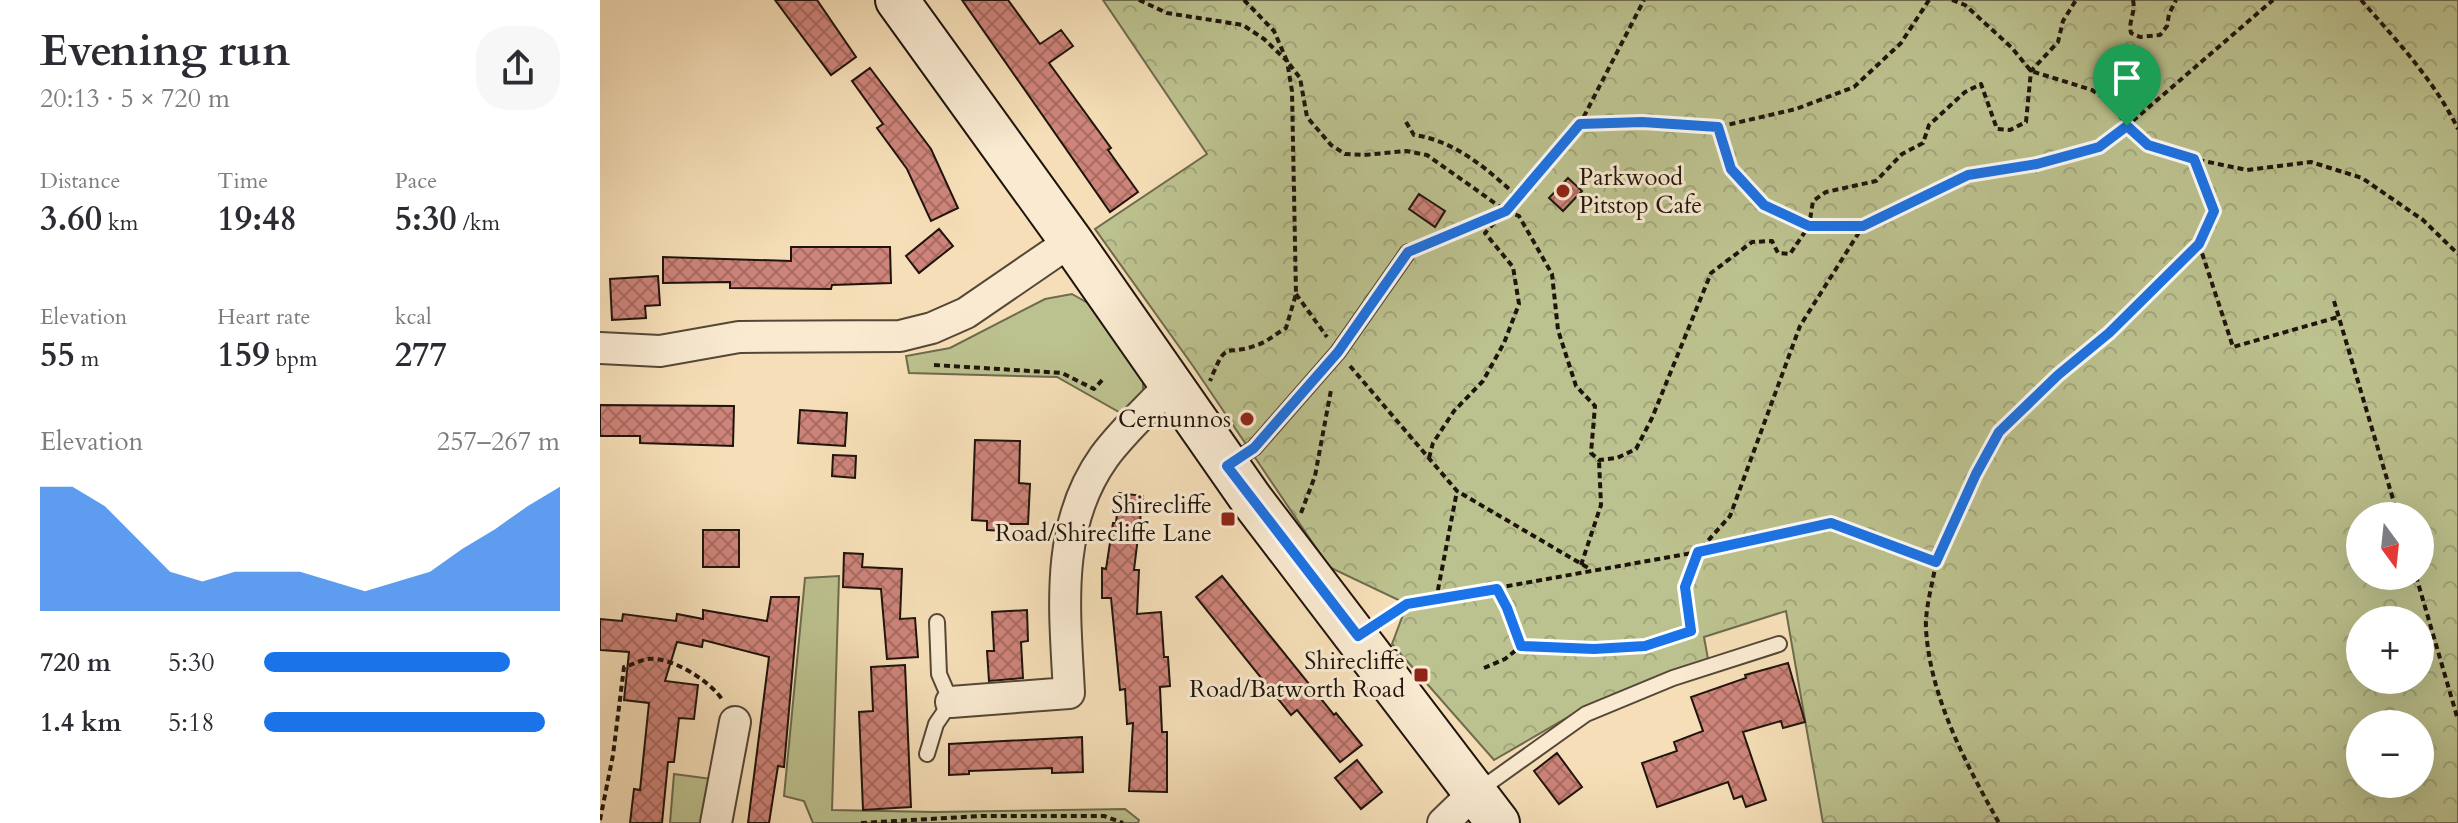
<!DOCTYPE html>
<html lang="en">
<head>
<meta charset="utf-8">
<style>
	:root { --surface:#fff; --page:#f7f7f7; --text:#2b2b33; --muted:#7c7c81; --accent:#1a73e8 }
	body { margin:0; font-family:Cardo,serif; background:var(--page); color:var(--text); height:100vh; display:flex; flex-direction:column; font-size:30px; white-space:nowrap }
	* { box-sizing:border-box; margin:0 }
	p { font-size:26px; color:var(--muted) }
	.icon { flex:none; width:44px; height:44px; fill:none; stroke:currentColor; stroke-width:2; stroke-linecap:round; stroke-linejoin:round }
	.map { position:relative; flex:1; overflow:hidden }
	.sheet { display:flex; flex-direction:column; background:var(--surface); width:600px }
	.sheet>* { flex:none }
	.needle { width:52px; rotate:165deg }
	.fabs { position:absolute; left:1746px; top:502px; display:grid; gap:16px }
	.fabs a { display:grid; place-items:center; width:88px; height:88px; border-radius:50%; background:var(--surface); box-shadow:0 8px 32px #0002; font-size:40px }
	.pin { position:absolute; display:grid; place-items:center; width:68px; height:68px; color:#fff; margin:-82px -34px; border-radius:50% 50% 50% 0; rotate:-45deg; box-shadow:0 0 8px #0007 }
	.pin .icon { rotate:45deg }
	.round { display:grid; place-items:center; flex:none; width:84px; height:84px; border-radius:32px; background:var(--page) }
	.head { display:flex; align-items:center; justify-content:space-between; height:136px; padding:0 40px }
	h1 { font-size:44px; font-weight:700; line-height:60px }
	.stats { display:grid; grid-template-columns:repeat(3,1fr); gap:12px; height:136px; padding:8px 40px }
	.stats div { display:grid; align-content:center }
	.stats b { font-size:34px; font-weight:700 }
	.stats small { font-size:22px; font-weight:400 }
	.stats p { font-size:22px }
	.chart { height:224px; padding:16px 40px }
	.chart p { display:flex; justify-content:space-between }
	.chart svg { width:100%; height:144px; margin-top:8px; fill:var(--accent); opacity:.7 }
	ul { padding:0 40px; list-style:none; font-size:26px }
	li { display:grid; grid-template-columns:128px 96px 1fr; align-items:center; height:60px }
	li i { height:20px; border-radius:10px; background:var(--accent) }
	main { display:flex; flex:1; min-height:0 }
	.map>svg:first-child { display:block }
</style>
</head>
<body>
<main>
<section class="sheet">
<div class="head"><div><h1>Evening run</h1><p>20:13 · 5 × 720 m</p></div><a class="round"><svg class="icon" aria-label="share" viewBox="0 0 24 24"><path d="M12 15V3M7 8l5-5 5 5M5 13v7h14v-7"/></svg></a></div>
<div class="stats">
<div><p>Distance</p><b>3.60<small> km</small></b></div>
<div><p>Time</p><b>19:48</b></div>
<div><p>Pace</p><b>5:30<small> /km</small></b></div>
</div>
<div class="stats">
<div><p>Elevation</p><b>55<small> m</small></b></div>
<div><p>Heart rate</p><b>159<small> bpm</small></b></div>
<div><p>kcal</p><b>277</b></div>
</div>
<div class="chart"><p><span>Elevation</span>257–267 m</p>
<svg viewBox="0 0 160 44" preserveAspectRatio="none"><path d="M0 44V6L10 6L20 12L30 22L40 32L50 35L60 32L70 32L80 32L90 35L100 38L110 35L120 32L130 25L140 19L150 12L160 6V44z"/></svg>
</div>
<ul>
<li><b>720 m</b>5:30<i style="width:83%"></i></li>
<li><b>1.4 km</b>5:18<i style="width:95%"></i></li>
</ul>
</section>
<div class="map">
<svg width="1858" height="823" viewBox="0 0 1858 823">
	<defs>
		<pattern id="park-crowns" width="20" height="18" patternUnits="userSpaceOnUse" patternTransform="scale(2)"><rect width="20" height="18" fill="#bcc28f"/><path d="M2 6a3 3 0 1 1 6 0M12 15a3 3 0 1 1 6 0" fill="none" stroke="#a1a67a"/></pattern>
		<pattern id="building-cross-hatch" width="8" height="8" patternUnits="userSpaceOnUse" patternTransform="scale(2)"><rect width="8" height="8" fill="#ce847a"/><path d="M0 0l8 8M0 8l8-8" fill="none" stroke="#a76b62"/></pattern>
	</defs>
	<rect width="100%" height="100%" fill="#f6dfb8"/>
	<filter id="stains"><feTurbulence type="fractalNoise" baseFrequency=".0025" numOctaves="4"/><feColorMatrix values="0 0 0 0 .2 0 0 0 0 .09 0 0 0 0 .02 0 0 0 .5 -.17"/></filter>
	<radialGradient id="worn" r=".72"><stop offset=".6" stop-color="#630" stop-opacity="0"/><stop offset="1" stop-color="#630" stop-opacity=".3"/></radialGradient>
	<path fill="#bcc28f" stroke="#6e6b4e" stroke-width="2" d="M 472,294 L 493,306 L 543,378 L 543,398 L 526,416 L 457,377 L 309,373 L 306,356 L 350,348 L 445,299 Z
		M 239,576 L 232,810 L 335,812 L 525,809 L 539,820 L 538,823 L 213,823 L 204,801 L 184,796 L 205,578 Z
		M 74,774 L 112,779 L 102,823 L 70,823 Z"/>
	<path fill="url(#park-crowns)" stroke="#6e6b4e" stroke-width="2" fill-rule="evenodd" d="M 503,0 L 1858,0 L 1858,823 L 1223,823 L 1186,611 L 1104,637 L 1108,659 L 989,705 L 894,760 L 792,644 L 807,604 L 729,567 L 593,366 L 495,229 L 607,154 ZM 1760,516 L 1820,516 L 1820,576 L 1760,576 ZM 1760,620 L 1820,620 L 1820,680 L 1760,680 ZM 1760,724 L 1820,724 L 1820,784 L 1760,784 Z"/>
	<path fill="url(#building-cross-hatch)" stroke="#1f140c" stroke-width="2" d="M 175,0 L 217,0 L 256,57 L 231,75 Z
		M 362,0 L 408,0 L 440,44 L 461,30 L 473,46 L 449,63 L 511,148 L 508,150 L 538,192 L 510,212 Z
		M 270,68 L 331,149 L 358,208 L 331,221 L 307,169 L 277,128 L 283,124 L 252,81 Z
		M 968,178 L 982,191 L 963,211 L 949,198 Z
		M 819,194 L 845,211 L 835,227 L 809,209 Z
		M 339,229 L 353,246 L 319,273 L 306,256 Z
		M 191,247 L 290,247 L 291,283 L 232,285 L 231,289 L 130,288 L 130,282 L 63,283 L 63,257 L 191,261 Z
		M 58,276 L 60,305 L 45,306 L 46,318 L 12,320 L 10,279 Z
		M 0,405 L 134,406 L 133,446 L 40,443 L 40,436 L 0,436 Z
		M 200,410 L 247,413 L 245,446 L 198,443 Z
		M 375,440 L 420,441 L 419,483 L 430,484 L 428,524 L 406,524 L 405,531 L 387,530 L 387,521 L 372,520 Z
		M 233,455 L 256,456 L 255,478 L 232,476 Z
		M 519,493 L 543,496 L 534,570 L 539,570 L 537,614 L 561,612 L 564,657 L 568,657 L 570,686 L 560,687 L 562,732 L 567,732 L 567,792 L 529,791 L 533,723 L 527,724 L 525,689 L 520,690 L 511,598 L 502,598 L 502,568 L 506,569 L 513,523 L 516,523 Z
		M 103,530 L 139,530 L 139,567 L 103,567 Z
		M 244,553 L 263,554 L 262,567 L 302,569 L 300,619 L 315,618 L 318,657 L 287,659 L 281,589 L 243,587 Z
		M 622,576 L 734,715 L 736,713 L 762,745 L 740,762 L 697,710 L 691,715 L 596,597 Z
		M 171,597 L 199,597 L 184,767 L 178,766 L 169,823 L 148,823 L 169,657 L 103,640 L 102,647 L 77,642 L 65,681 L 98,685 L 94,719 L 79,718 L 74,762 L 68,762 L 62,823 L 30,823 L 34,789 L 40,790 L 49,703 L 24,700 L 29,652 L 0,650 L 0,619 L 22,621 L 23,614 L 76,621 L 77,614 L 103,619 L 103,610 L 167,621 Z
		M 427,610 L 428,641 L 421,642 L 423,678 L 389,681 L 387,651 L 394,651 L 392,612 Z
		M 1188,663 L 1205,722 L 1183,728 L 1181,721 L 1143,732 L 1166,800 L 1146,807 L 1142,796 L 1134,799 L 1128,782 L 1057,807 L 1042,763 L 1077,751 L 1074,742 L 1103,731 L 1091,697 L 1146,678 L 1145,675 Z
		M 305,665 L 311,807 L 263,810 L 259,712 L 273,711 L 271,667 Z
		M 482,737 L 483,772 L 452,773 L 452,768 L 369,771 L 369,774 L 349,775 L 349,744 Z
		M 957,753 L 982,787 L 959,804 L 934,771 Z
		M 757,760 L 782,792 L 761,809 L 735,778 Z"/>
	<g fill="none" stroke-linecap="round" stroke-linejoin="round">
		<defs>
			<path id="lane" d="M 632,462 L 654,448 L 738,352 L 808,252
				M 327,754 L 336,724 L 351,702 L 339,674 L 337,622
				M 878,791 L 986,714 L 1073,678 L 1179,644"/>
			<path id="street" d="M 0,348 L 60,351 L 139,337 L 300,336 L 332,328 L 366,313 L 471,241
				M 351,702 L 469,693 C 465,612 454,527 504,457 C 523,431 548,409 570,385
				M 116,823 L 135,722
				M 843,823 L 874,793"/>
			<path id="secondary" d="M 297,0 L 471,241 L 651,499 L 898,823"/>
		</defs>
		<use href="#lane" stroke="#554737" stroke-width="18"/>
		<use href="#street" stroke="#554737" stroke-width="34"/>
		<use href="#secondary" stroke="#1f140c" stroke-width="46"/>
		<path stroke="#1f140c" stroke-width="4" stroke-dasharray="6 4" stroke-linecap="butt" d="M 539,0 L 567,13 L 643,25 L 664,39 L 687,61 L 692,91 L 696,294 L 686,328 C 677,333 667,342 657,345 C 623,358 628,337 610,381
			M 644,0 L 674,31 L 687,61 L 700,78 L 707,117 L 731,145 L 745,154 L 764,155 L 806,151 L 827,155 L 906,211 L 919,216 L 952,274 L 958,330 L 976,386 L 995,406 L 991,453 L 999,460 L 1017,458 L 1036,449 L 1052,418 L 1111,273 L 1152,242 L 1172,241 L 1178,253 L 1190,254 L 1209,226 L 1213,201 L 1226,192 L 1276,181 L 1302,154 L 1323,143 L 1329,125 L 1365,92 L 1381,84 L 1397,129 L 1410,130 L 1426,122 L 1431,71 L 1458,42 L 1463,21 L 1476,0
			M 1352,0 L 1365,5 L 1412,48 L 1431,71 L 1492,90 L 1511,103 L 1527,126 L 1673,0
			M 1533,0 C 1536,13 1528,20 1531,33 L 1540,37 L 1560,35 L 1567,26 L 1569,14 L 1576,0
			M 1761,0 C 1797,41 1834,80 1858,129
			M 806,122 L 814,135 C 856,141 887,169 918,197
			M 980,124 L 1042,122 L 1118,127 L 1196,109 L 1254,87 L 1301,43 L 1329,0
			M 1118,127 L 1131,169 L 1164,205 L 1209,226 L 1263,226
			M 1599,244 L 1633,347 L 1738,317
			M 825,245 L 906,211 L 980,124 L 1044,0
			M 696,294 L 727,337
			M 1734,301 L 1798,516
			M 334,365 L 462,373 L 494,389 L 504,378
			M 750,366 L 857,491 L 990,569
			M 829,458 L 833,443 L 854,411 L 883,381 L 904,343 L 919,304 L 913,267 L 885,233 L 904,212
			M 701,513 L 715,476 L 731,390
			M 1336,562 C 1333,583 1325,607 1326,629 C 1330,697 1366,764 1399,823
			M 981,565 L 1001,505 L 999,460
			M 1816,576 L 1858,720
			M 897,589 L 907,608 L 921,646 L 994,649 L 1045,646 L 1091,631 L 1085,587 L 1098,552 L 1231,523 L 1336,562 L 1376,474 L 1399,432 L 1458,375 L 1509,333 L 1599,244 L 1614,211 L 1594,159
			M 836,600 L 857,491
			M 783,620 L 807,604 L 1098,552 L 1130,516 L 1200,326 L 1263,226 L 1368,175 L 1437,164 L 1499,147 L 1527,126 L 1548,145 L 1594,159 L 1647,170 L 1711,162 L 1762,178 L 1823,220 L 1858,254
			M 884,668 L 905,659 L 921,646
			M 0,820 L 13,755 L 24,667 C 32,665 40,660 48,659 C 71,656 112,682 123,701
			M 261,823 L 381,816 L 504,816 L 523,823"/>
		<use href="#lane" stroke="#f9ead1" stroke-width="14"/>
		<use href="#street" stroke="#f9ead1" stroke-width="30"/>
		<use href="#secondary" stroke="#f9ead1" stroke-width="42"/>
	</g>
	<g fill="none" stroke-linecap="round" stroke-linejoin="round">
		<defs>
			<path id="route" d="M 1042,122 L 1118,127 L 1131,169 L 1164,205 L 1209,226 L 1263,226 L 1368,175 L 1437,164 L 1499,147 L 1527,126 L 1548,145 L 1594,159 L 1614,211 L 1599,244 L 1509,333 L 1458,375 L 1399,432 L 1376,474 L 1336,562 L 1231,523 L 1098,552 L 1085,587 L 1091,631 L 1045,646 L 994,649 L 921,646 L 907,608 L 897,589 L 807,604 L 758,636 L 627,466 L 654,448 L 738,352 L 808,252 L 906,211 L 980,124 Z"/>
		</defs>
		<use href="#route" stroke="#fff" stroke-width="16"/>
		<use href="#route" stroke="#1a73e8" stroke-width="10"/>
	</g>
	<g fill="#8f2418" stroke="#f9ead1" stroke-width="3">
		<circle cx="963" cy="191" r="8"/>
		<circle cx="647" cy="419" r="8"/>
		<rect x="620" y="511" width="16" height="16" rx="4"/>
		<rect x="813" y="667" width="16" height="16" rx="4"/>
	</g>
	<g text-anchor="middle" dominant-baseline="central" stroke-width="6" stroke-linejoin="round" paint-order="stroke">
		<g font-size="24" fill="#1f140c" stroke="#f9ead1" text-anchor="end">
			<text x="979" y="177" text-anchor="start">Parkwood<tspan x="979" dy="28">Pitstop Cafe</tspan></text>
			<text x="631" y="419">Cernunnos</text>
			<text x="612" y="505">Shirecliffe<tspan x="612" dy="28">Road/Shirecliffe Lane</tspan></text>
			<text x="805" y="661">Shirecliffe<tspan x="805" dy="28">Road/Batworth Road</tspan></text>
		</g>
	</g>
	<rect width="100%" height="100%" filter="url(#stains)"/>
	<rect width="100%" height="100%" fill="url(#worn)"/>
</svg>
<div class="fabs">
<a><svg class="needle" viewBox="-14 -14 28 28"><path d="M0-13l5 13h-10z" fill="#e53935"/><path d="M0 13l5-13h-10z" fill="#7c7c81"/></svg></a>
<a>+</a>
<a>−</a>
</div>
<div class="pin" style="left:1527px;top:126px;background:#1e9e55"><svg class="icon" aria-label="arrive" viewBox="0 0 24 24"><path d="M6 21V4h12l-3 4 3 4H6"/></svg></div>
</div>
</main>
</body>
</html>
